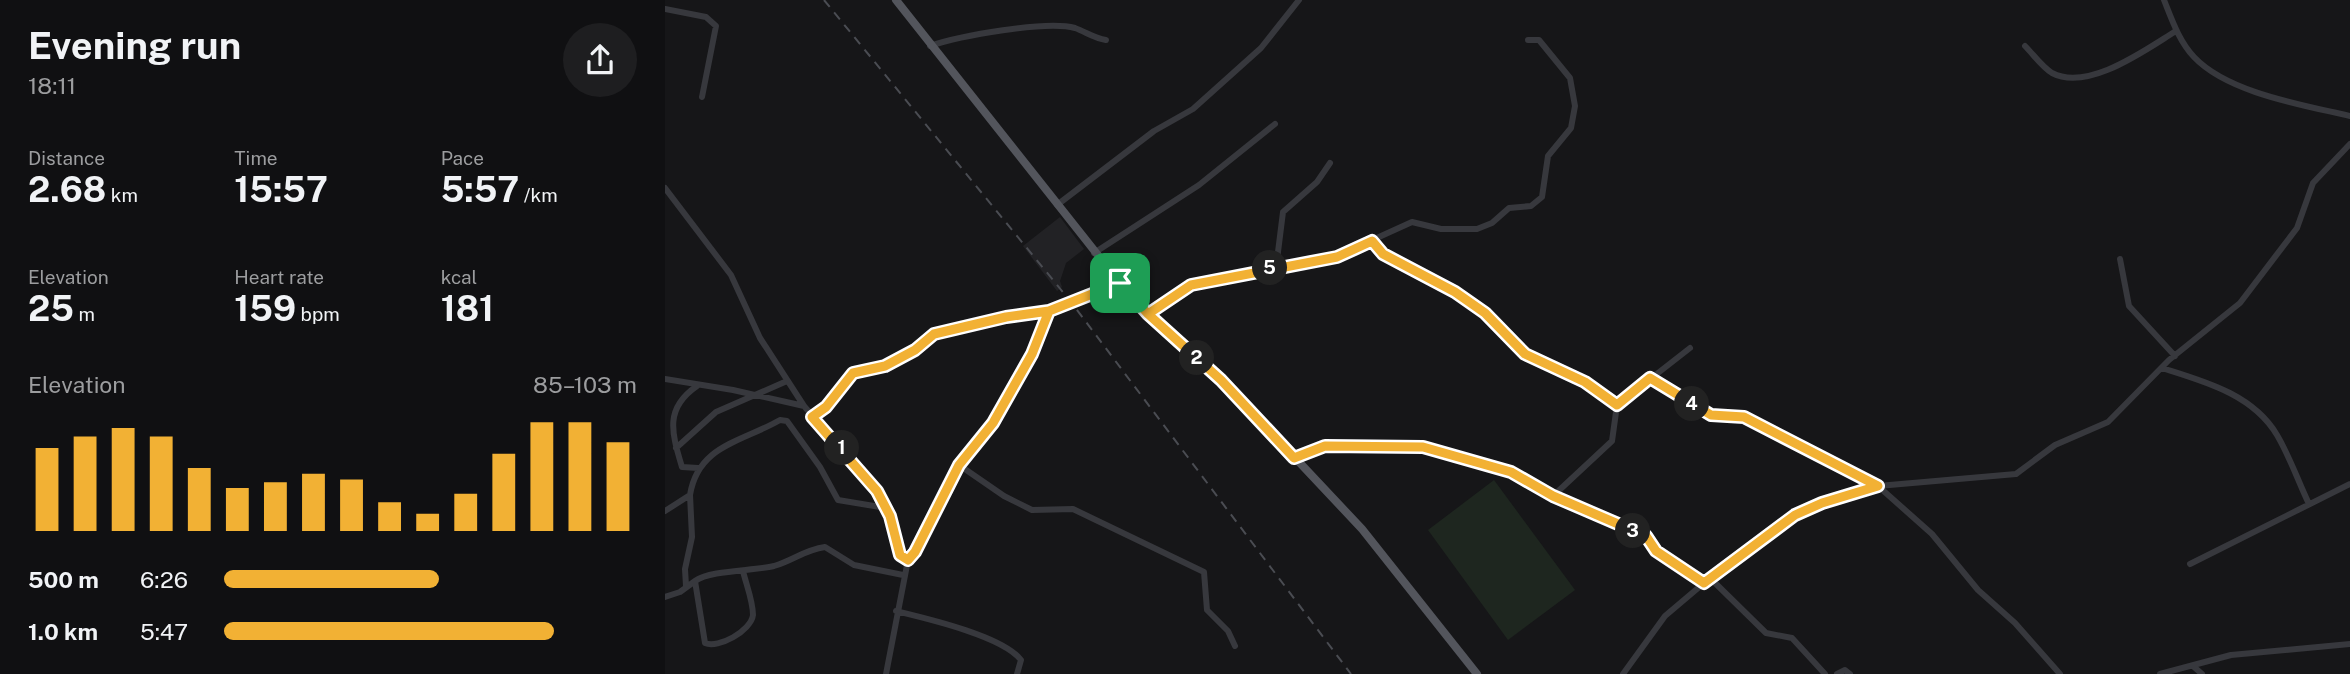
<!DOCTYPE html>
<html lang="en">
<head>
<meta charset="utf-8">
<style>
	:root { --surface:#101012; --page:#1e1e20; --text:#f1f3f6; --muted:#9c9d9f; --accent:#f2b134 }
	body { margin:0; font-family:"Public Sans",sans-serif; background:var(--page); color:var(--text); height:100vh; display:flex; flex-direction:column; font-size:26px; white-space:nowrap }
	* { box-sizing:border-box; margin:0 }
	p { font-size:23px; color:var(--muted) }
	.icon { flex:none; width:38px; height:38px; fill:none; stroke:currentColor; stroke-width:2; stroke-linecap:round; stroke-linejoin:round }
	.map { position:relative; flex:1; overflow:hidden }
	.side { display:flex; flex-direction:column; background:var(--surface); width:665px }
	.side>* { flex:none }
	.pin { position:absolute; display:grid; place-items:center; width:60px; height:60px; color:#fff; margin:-30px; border-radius:14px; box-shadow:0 4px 10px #0006 }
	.km { position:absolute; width:35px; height:35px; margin:-18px; border-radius:50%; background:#222; color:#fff; font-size:19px; line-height:35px; text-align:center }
	.round { display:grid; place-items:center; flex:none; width:74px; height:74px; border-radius:37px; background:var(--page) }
	.headline { display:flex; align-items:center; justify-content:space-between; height:119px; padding:0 28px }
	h1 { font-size:38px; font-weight:700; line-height:52px }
	.figures { display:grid; grid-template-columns:repeat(3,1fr); gap:10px; height:119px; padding:7px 28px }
	.figures div { display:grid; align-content:center }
	.figures b { font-size:35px; font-weight:700 }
	.figures small { font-size:19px; font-weight:400 }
	.figures p { font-size:19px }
	.chart { height:196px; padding:14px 28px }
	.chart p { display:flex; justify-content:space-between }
	.chart svg { width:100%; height:126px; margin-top:7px; stroke:var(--accent); stroke-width:6 }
	ul { padding:0 28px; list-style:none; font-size:23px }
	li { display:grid; grid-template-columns:112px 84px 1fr; align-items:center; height:52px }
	li i { height:18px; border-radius:9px; background:var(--accent) }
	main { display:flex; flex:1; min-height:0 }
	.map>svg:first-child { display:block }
</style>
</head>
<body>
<main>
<section class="side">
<div class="headline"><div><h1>Evening run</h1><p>18:11</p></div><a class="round"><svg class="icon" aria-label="share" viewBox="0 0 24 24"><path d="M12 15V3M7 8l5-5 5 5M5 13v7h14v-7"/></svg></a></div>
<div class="figures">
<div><p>Distance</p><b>2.68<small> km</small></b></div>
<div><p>Time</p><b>15:57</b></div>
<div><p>Pace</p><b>5:57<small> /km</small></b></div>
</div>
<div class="figures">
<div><p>Elevation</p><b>25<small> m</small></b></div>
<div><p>Heart rate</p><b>159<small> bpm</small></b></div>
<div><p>kcal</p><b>181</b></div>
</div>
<div class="chart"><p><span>Elevation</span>85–103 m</p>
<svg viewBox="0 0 160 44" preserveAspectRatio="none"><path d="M5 44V15M15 44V11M25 44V8M35 44V11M45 44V22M55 44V29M65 44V27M75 44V24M85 44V26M95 44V34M105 44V38M115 44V31M125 44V17M135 44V6M145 44V6M155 44V13"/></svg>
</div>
<ul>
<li><b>500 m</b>6:26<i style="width:52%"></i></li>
<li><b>1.0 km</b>5:47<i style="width:80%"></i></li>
</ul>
</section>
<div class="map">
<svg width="1685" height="674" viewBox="0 0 1685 674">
	<rect width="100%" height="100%" fill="#161618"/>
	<path fill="#222225" d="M 395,217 L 419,249 L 401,263 L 395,281 L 397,287 L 392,291 L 358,246 Z"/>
	<path fill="#1e261f" d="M 829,480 L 910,590 L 843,640 L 763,530 Z"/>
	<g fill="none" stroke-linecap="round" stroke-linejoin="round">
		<path stroke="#37383d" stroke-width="6" d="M 1499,0 C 1507,20 1514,41 1529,57 C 1563,93 1638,105 1685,116
			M 0,9 L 41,17 L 51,26 L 37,97
			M 265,46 C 294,36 382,20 410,28 C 421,32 429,38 441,40
			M 1360,46 C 1368,54 1377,67 1387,73 C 1423,92 1480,50 1511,31
			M 0,188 L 66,275 L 95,338 L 139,406 L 212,491 L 225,516 L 235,555 L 243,560
			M 392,205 L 489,131 L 528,109 L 596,48 L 634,0
			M 707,241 L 718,254 L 807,302 L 860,354 L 920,382 L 952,405 L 1025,348
			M 429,253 L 534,185 L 610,124
			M 1455,259 L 1464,306 L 1510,356
			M 611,268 L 618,212 L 652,182 L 665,163
			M 483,314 L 526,285 L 672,256 L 747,222 L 776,229 L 812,229 L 827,223 L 844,208 L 866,206 L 877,197 L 883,156 L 906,128 L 910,106 L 905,78 L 874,40 L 863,40
			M 1497,368 C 1538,381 1588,394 1612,435 C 1625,457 1633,481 1644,504
			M 985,378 L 1046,415 L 1079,417 L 1213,486 L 1267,534 L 1313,590 L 1350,623 L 1395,674
			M 0,379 L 68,390 L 139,406
			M 32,386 C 0,408 6,431 17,467 L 33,468
			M 147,417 L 161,407 L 188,373 L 220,366 L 250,350 L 269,334 L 341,317 L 384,311
			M 11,448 L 51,412 L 122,381
			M 630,458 L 660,445 L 759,447 L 846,472 L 888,496 L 981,536 L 991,551 L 1039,583
			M 294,465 L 339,496 L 367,510 L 408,509 L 539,572 L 542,610 L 563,631 L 570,646
			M 888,496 L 947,441 L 952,405
			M 0,511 L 25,495 C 33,445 77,442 115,420 L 122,421 L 155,467 L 173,500 L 221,508
			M 1525,564 L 1685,484
			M 1045,578 L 1101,633 L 1127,638 L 1160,674
			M 30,581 C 45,570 89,571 109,566 C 129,560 139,550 160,547 L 189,565 L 238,575
			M 21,586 L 20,569 L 27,537 L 25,495
			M 0,597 L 15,592 L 30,581 L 40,643 C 53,649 86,631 88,615 C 88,601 81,584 78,571
			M 231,611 C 260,618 338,636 356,660 L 352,674
			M 1528,666 L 1537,674
			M 221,674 L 243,560 L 250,552 L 294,465 L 328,423 L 367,354 L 384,311 L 455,283
			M 958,674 L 1000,616 L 1039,583 L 1130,515 L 1157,503 L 1213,486 L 1351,474 L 1390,445 L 1443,422 L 1504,360 L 1575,303 L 1632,228 L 1648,183 L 1685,144
			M 1172,674 L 1180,670 L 1185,674
			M 1495,674 L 1566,655 L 1685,644"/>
		<path stroke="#53555c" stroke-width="8" d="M 231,0 L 455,283 L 483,314 L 557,380 L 697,529 L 812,674"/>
		<path stroke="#4a4c52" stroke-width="2" stroke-dasharray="9 7" stroke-linecap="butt" d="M 159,0 L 406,302 L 686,674"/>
	</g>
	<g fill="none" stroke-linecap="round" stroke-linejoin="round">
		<defs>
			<path id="route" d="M 455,283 L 384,311 L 367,354 L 328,423 L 294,465 L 250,552 L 243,560 L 235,555 L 225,516 L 212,491 L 147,417 L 161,407 L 188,373 L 220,366 L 250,350 L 269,334 L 341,317 L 384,311 L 455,283 L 483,314 L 556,380 L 629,458 L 660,446 L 758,447 L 846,472 L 888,496 L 981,536 L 991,551 L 1039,583 L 1130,515 L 1157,503 L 1213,486 L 1079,417 L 1046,415 L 985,378 L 952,405 L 920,382 L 860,354 L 820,313 L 790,292 L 718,254 L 707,241 L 672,257 L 526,285 L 483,314 L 455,283"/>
		</defs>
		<use href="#route" stroke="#fff" stroke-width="14"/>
		<use href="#route" stroke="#f2b134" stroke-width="9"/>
	</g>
</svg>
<div class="pin" style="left:455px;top:283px;background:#1e9e55"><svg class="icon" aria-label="arrive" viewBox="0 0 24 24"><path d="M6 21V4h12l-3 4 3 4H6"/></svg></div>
<b class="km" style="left:177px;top:448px">1</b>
<b class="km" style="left:532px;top:358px">2</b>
<b class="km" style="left:968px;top:531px">3</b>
<b class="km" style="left:1027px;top:404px">4</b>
<b class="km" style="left:605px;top:268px">5</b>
</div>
</main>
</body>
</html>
